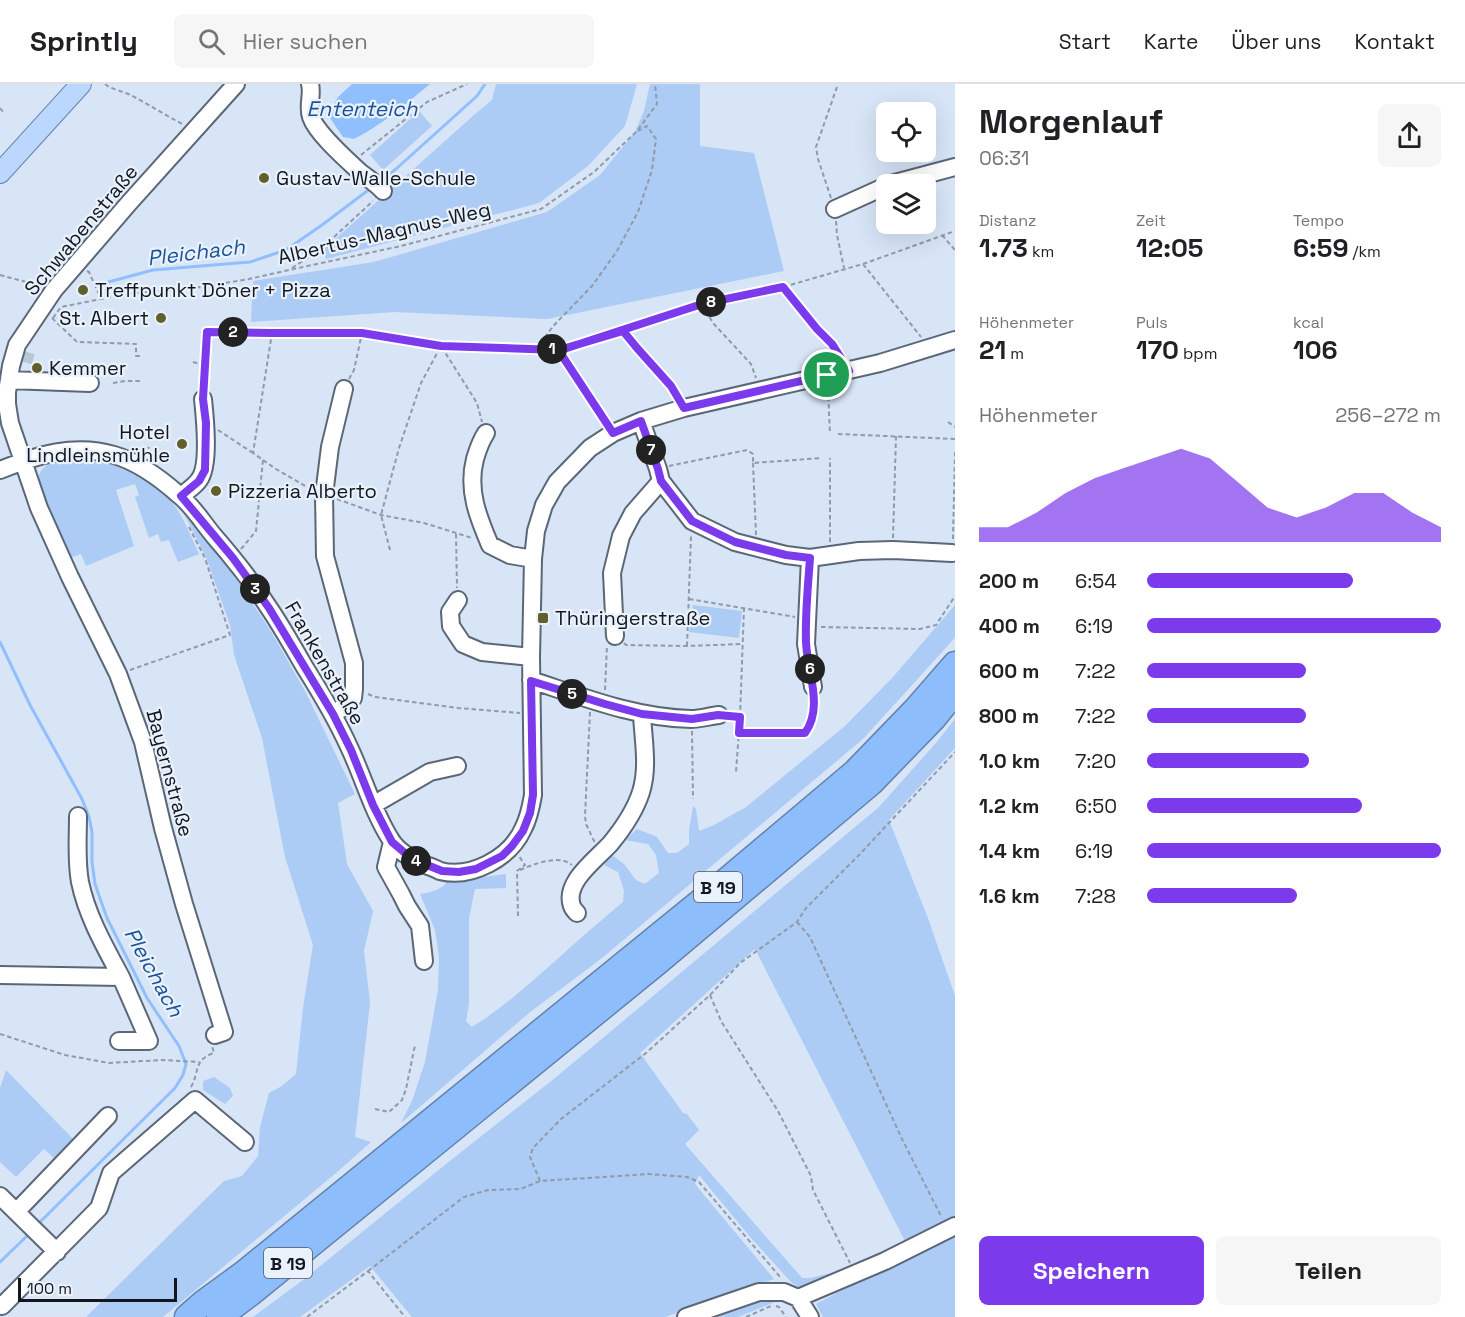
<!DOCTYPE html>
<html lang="de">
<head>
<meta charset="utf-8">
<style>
	:root { --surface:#fff; --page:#f6f6f6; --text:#202124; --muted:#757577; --line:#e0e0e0; --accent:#7c3aed }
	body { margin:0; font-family:"Space Grotesk",sans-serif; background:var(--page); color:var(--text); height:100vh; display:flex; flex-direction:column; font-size:22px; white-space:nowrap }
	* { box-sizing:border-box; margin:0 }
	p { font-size:20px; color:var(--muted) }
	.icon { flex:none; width:33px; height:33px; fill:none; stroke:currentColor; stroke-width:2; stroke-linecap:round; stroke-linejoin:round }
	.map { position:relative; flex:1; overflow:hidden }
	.side { display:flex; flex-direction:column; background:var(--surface); width:510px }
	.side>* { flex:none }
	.tools { position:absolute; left:876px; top:18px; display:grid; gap:12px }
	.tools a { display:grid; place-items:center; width:60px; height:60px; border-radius:9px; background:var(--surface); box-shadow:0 6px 24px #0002; font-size:30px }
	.scale { position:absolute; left:18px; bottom:15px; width:159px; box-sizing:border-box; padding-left:6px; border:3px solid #12171d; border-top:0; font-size:16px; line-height:21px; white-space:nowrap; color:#12171d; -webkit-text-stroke:4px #e9f1fc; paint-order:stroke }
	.pin { position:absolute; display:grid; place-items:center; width:51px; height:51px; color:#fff; margin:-26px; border:3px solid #fff; border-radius:50%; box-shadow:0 2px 6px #0007 }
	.km { position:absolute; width:30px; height:30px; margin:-15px; border-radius:50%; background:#222; color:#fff; font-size:16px; line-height:30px; text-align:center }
	.round { display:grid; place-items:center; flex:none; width:63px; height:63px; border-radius:9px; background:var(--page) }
	.head { display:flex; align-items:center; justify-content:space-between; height:102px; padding:0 24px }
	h1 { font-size:33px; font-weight:600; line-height:45px }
	.stats { display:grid; grid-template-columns:repeat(3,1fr); gap:9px; height:102px; padding:6px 24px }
	.stats div { display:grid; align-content:center }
	.stats b { font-size:26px; font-weight:600 }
	.stats small { font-size:16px; font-weight:400 }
	.stats p { font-size:16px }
	.chart { height:168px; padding:12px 24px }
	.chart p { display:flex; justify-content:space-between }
	.chart svg { width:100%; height:108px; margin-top:6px; fill:var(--accent); opacity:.7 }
	.cta { display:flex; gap:12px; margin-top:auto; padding:12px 24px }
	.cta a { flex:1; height:69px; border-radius:9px; background:var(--accent); color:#fff; font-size:24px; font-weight:600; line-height:69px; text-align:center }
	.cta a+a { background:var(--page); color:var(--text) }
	ul { padding:0 24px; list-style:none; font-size:20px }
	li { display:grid; grid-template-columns:96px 72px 1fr; align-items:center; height:45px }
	li i { height:15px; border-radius:8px; background:var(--accent) }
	header { display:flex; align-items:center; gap:36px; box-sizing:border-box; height:84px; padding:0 30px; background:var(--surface); border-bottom:2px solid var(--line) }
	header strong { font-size:28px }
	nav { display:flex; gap:33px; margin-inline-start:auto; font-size:21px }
	.search { width:420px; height:54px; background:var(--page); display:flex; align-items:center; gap:15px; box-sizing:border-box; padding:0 21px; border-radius:9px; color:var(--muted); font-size:22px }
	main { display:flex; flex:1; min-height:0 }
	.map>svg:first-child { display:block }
</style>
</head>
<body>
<header>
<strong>Sprintly</strong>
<div class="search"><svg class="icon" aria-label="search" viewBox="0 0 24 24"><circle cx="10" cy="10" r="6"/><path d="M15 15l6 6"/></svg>Hier suchen</div>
<nav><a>Start</a><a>Karte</a><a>Über uns</a><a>Kontakt</a></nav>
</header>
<main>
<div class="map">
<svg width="955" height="1233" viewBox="0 0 955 1233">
	<rect width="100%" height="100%" fill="#d7e5f7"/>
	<path fill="#accbf5" d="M 496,0 L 637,0 L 625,42 L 588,82 L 539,119 L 326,175 L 323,166 L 474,31 L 492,16 Z
		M 650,0 L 700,0 L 700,62 L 754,69 L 784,187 L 547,235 L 395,228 L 251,238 L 253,197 L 374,178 L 547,128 L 600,91 L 635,48 L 644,27 Z
		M 419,27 L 432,42 L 383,86 L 370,71 Z
		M 67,375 C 103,372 145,390 170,416 C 181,427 192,455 199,470 L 178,478 L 169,456 L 161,458 L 158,450 L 149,454 L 135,413 L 139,411 L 135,400 L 116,406 L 134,462 L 86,482 L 81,470 L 70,474 L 37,400 C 39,382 50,377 67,375 Z
		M 185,432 L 217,466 L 272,549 L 306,609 L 355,710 L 338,719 L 347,780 L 373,827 L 364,867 L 370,919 L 355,1053 L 371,1058 L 336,1089 L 163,1233 L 86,1233 L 224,1097 L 242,1092 L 258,1072 L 260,1043 L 269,1009 L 282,1002 L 296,990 L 303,924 L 313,861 L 285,773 L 262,654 L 234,571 L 230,541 L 206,473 Z
		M 693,521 L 742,527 L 739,554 L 689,548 Z
		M 955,521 L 955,553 L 952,557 L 863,655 L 602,874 L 529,929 L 401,1039 L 412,1017 L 425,978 L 438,906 L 439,873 L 435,846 L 420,810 C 434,808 440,806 449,796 L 469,795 L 506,790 L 506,804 L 475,805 L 469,834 L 469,920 L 466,937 L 472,943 C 506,922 533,896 563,870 C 582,852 603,835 623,818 L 624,807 L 618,788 L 604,781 L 612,771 L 624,780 L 636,796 L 645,800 L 659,789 L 656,771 L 648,760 L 625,756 L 637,745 L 657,753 L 668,769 L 677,769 L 689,760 L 689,746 L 693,722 L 696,725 L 699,747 L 714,741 L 746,723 L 845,642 L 893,593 Z
		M 955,635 L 955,664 L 889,736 L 929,837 L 955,912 L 955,1136 L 906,1159 L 755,865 L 640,969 L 683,1029 L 687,1030 L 699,1046 L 685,1060 L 802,1194 L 810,1194 L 848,1185 L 808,1203 L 798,1203 L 791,1198 L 751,1154 L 699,1091 L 695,1100 L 774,1195 L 665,1233 L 412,1233 L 370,1182 L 300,1233 L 253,1233 L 303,1196 L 451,1076 L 555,994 L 879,723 L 935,660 Z
		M 6,986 L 75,1057 L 57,1077 L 44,1065 L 16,1093 L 0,1078 L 0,1004 Z
		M 214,993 L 230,1004 L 233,1012 L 225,1020 L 203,1006 L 203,997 Z
		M 951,1148 L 955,1154 L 955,1233 L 823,1233 L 816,1220 Z
		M 758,1213 L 780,1216 L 738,1233 L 699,1233 Z"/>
	<path fill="#91bffe" d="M 352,0 L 430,0 C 406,20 382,41 354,55 L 343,53 L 328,31 L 338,13 Z"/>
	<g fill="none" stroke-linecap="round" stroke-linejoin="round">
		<path stroke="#91bffe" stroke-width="3" d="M 381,97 L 396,85 L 477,12 L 485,0
			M 101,200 L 153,186 L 250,178 L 286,166 L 322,141 L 371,104
			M 0,558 L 30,621 L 82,715 L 89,733 L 92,748 L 92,778 L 95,800 L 107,834 L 147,914 L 179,962 L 186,980 L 183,991 L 175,1004 L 37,1141
			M 0,1178 L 29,1150"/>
		<path stroke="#b9c6d6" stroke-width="16" stroke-dasharray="16 8" stroke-linecap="butt" d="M 24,278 L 27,268"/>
		<defs>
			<path id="minor" d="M 310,0 C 313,11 307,22 311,33 C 317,50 347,76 361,89 C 369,95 377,100 383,107
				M 891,100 L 955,83
				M 835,125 L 886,102
				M 9,296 L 90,299
				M 486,349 C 480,358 478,365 475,375 C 467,406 478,433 490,461 L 510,471 L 533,475
				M 0,386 C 37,371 75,359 114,371 C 138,378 160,394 179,411 C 193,422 203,439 214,452 C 234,475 253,499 269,524 C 282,543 293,563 304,582 C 321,609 337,636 350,665 C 364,695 373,728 391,756 C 399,769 414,776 428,782 C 432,783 436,785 440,787 C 471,795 510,774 523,745 C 529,734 531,723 533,711 L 531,573 L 533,475 L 536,447 L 544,421 L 557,398 L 590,364 L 613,349 L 641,337 L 684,324 L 880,279 L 955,256
				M 661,397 L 692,437 L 735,458 L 786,471 L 810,474 L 806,560 L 813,603
				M 181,412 C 187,407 195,402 199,396 C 210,382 205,334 203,315
				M 810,474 L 859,467 L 893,466 L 952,469
				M 458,516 L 450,528 L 451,542 L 463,560 L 482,568 L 531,573
				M 615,552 L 612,489 L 621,452 L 633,429 L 661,397 L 658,385 L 641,337
				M 531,596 C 583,613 636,634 691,635 C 700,635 710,632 719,631
				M 333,630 L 345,622 L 353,614 L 354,605 L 354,579 L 325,472 L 324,411 L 330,363 L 344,305
				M 373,721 L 430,688 L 457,682
				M 392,758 L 386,783 L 401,810 L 407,822 L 420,842 L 424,877
				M 577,829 C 575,827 573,825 572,822 C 563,798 598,774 611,759 C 624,743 635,727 641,708 C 649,683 643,655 642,630
				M 0,891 L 121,893 C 105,863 87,832 80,798 C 76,776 78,754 78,732
				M 215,951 L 224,948 L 184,820 L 163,744 L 143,658 L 118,590 L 70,493 L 39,424 L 10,339 L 7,320 L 7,308 L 11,282 L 17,261 L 54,206 L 129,119 L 236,0
				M 119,957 L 149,957 L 121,893
				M 0,1112 L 57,1168
				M 16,1128 L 108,1032
				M 798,1214 L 885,1177 L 955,1142
				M 798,1214 L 810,1233
				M 0,1220 L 2,1222 L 6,1218 L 99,1124 L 111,1089 L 195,1016 L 245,1058
				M 686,1233 L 759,1208 L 784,1208 L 798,1214"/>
			<path id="major" d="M 0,89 L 81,0"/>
			<path id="highway" d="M 187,1233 L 203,1219 L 244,1189 L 722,800 L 855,688 L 915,626 L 955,580
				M 219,1233 L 250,1210 L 658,878 L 871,699 L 934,634 L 955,608"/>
		</defs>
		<use href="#minor" stroke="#5b6776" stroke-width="20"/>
		<use href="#major" stroke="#6383ae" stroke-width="22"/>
		<use href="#highway" stroke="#6383ae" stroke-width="27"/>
		<path stroke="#909aa8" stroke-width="2" stroke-dasharray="4.5 3" stroke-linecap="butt" d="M 105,0 L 109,3 L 131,11 L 182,40
			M 0,24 L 4,29
			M 361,71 L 427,18 L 467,0
			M 831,114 L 818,75 L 816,63 L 838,0
			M 836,137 L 837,151 L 844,184
			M 942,151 L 955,166
			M 863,180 L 921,253
			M 292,184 L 321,165 L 373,117
			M 87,187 L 89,188 L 101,215 L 125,210 L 194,204 L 249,195 L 289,186 L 401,162 L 541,125 L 594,88 L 637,47 L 657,20 L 655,0
			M 0,191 L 41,202
			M 783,203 L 817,245 L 832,259 L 841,274
			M 702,220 L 713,239 L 751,280 L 756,294
			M 52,234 L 77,258 L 136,260 L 136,272 L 142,272
			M 53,234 L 61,223 L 101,215
			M 623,247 L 671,302 L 677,311
			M 535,265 L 556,239 L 592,202 L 617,167 L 638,128 L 652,86 L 656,55 L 647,42 L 638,47
			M 560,266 L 563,273 L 607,339
			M 193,278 L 204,281 L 204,303
			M 204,281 L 207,248 L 272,249 L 362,249
			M 349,295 L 354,286 L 362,249 L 441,262 L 559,266 L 623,247 L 702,220 L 783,203 L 863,180 L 955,147
			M 113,299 L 125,297 L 141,297
			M 828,305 L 830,350
			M 948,338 L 955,343
			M 218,346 L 253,369
			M 838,350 L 955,355
			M 144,371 L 149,363
			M 152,375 L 155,367
			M 263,376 L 276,385 L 312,406
			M 753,379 L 756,451
			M 669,382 L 747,366 L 753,370 L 753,379 L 822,374
			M 337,415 L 381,431 L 424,439 L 472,454
			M 456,450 L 457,504
			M 893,454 L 896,352
			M 953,455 L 955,368
			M 830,458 L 830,374
			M 241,465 L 256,447 L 263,376 L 253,369 L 272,249
			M 390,466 L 381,431 L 399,364 L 421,299 L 441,262 L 477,319 L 482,338
			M 689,515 L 795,533
			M 821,543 L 920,545 L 936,541 L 955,512
			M 624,559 L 626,561 L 687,562 L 743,560
			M 687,562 L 691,452
			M 130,586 L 230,551 L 205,474 L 189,443
			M 605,606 L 607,561
			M 368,610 L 375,613 L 458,624 L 520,629
			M 590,628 L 585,732 L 586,740 L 595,759
			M 730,632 L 740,633 L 736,688
			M 740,633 L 744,524
			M 692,647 L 693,715
			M 739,649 L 805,649 L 811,641 L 813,615
			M 520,786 C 534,780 559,770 572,781
			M 518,832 L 517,787 L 525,781 L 519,772
			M 797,838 L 810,853 L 901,1053 L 942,1134
			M 710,911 L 721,937 L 778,1027 L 811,1092 L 813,1106 L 850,1179
			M 0,950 L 65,971 L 109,979 L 162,976 L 199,978
			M 191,1003 C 200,987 193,976 214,969 L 212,962
			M 375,1025 L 389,1028 L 402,1016 L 406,1005 L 415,961
			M 540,1097 L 530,1073 L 533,1064 L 561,1035 L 646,969 L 710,911 L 740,879 L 797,838 L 806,824 L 860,770 L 955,668
			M 368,1187 L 464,1113 L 488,1106 L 521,1105 L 540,1097 L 649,1090 L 687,1093 L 699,1098 L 781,1194
			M 776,1222 L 779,1223 L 786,1233
			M 307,1233 L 368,1187 L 405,1233
			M 746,1233 L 771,1222"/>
		<use href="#minor" stroke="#fff" stroke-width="16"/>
		<use href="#major" stroke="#bbd7fd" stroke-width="20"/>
		<use href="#highway" stroke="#8ebdfc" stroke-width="24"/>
	</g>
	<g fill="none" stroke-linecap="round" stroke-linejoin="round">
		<defs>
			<path id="route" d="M 827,291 L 684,324 L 671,302 L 637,264 L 623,247 L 559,266 L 441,262 L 362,249 L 272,249 L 207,248 L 203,315 L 206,339 L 205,386 L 199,397 L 181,412 L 233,474 L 269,524 L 333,630 L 351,666 L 373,721 L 392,758 L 412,775 L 442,787 L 459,788 L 476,785 L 502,772 L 512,762 L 523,747 L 530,729 L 533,711 L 531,597 L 605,620 L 642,630 L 692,635 L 718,631 L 740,633 L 739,649 L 805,649 C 824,623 807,587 806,558 C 805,531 808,502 810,474 L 786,471 L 735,458 L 692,437 L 661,397 L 658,385 L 641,337 L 613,349 L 563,273 L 559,266 L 567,264 L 702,220 L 783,203 L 817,245 L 832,260 L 849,287 L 827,291"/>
		</defs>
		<use href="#route" stroke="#fff" stroke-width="12"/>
		<use href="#route" stroke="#7c3aed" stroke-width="8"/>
	</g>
	<g fill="#615f2b" stroke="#e9f1fc" stroke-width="2">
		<circle cx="264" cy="94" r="6"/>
		<circle cx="83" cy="206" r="6"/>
		<circle cx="161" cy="234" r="6"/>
		<circle cx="37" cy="284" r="6"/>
		<circle cx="182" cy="360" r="6"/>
		<circle cx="216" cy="407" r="6"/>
		<rect x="537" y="528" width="12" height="12" rx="3"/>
	</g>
	<g text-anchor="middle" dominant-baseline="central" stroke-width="4.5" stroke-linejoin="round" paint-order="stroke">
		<g fill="#e9f1fc" stroke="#525860" stroke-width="1.5">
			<rect x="694" y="788" width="48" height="30" rx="4.5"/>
			<rect x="264" y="1164" width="48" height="30" rx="4.5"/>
		</g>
		<g font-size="18" font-weight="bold" fill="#12171d">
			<text x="718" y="803">B 19</text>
			<text x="288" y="1179">B 19</text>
		</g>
		<g font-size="20" fill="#12171d" stroke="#e9f1fc" text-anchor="start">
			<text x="276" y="94">Gustav-Walle-Schule</text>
			<text x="95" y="206">Treffpunkt Döner + Pizza</text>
			<text x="149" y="234" text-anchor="end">St. Albert</text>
			<text x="49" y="284">Kemmer</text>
			<text x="170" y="348" text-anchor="end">Hotel<tspan x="170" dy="23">Lindleinsmühle</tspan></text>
			<text x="228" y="407">Pizzeria Alberto</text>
			<text x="555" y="534">Thüringerstraße</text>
		</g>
		<g font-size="20" fill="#12171d" stroke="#e9f1fc">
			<text transform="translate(81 146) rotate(-50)">Schwabenstraße</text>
			<text transform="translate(384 149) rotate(-13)">Albertus-Magnus-Weg</text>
			<text transform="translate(325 579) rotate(60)">Frankenstraße</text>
			<text transform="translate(170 689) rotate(75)">Bayernstraße</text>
		</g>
		<g font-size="21" font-style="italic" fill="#1a5297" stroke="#e9f1fc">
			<text x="362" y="24">Ententeich</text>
			<text transform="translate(196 168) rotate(-7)">Pleichach</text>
			<text transform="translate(154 888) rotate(61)">Pleichach</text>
		</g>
	</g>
</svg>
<div class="tools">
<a><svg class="icon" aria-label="locate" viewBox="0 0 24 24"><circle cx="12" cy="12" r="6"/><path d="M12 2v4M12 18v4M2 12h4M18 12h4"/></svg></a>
<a><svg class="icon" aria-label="layers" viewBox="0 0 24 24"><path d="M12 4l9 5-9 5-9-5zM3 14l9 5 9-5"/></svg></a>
</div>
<div class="scale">100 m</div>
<div class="pin" style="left:827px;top:291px;background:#1e9e55"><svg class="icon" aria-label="arrive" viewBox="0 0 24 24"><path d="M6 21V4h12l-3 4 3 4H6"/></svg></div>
<b class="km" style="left:552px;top:265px">1</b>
<b class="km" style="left:233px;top:248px">2</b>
<b class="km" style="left:255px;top:505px">3</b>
<b class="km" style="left:416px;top:777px">4</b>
<b class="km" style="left:572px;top:610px">5</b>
<b class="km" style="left:810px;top:585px">6</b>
<b class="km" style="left:651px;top:366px">7</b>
<b class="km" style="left:711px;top:218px">8</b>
</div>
<section class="side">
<div class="head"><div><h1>Morgenlauf</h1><p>06:31</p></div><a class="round"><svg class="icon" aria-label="share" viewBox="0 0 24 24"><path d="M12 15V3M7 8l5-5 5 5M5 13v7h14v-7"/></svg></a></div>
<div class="stats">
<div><p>Distanz</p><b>1.73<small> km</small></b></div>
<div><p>Zeit</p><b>12:05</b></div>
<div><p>Tempo</p><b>6:59<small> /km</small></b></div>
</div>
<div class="stats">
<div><p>Höhenmeter</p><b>21<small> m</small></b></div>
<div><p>Puls</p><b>170<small> bpm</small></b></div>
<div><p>kcal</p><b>106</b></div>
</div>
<div class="chart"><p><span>Höhenmeter</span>256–272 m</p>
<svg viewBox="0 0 160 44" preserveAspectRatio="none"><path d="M0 44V38L10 38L20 32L30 24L40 18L50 14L60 10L70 6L80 10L90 20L100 30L110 34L120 30L130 24L140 24L150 32L160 38V44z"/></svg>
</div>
<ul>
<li><b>200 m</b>6:54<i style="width:70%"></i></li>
<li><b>400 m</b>6:19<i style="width:100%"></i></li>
<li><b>600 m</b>7:22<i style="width:54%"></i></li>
<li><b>800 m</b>7:22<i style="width:54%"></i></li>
<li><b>1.0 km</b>7:20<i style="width:55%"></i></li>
<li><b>1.2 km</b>6:50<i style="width:73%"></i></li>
<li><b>1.4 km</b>6:19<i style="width:100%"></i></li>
<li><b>1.6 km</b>7:28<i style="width:51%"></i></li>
</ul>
<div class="cta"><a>Speichern</a><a>Teilen</a></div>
</section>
</main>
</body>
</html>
